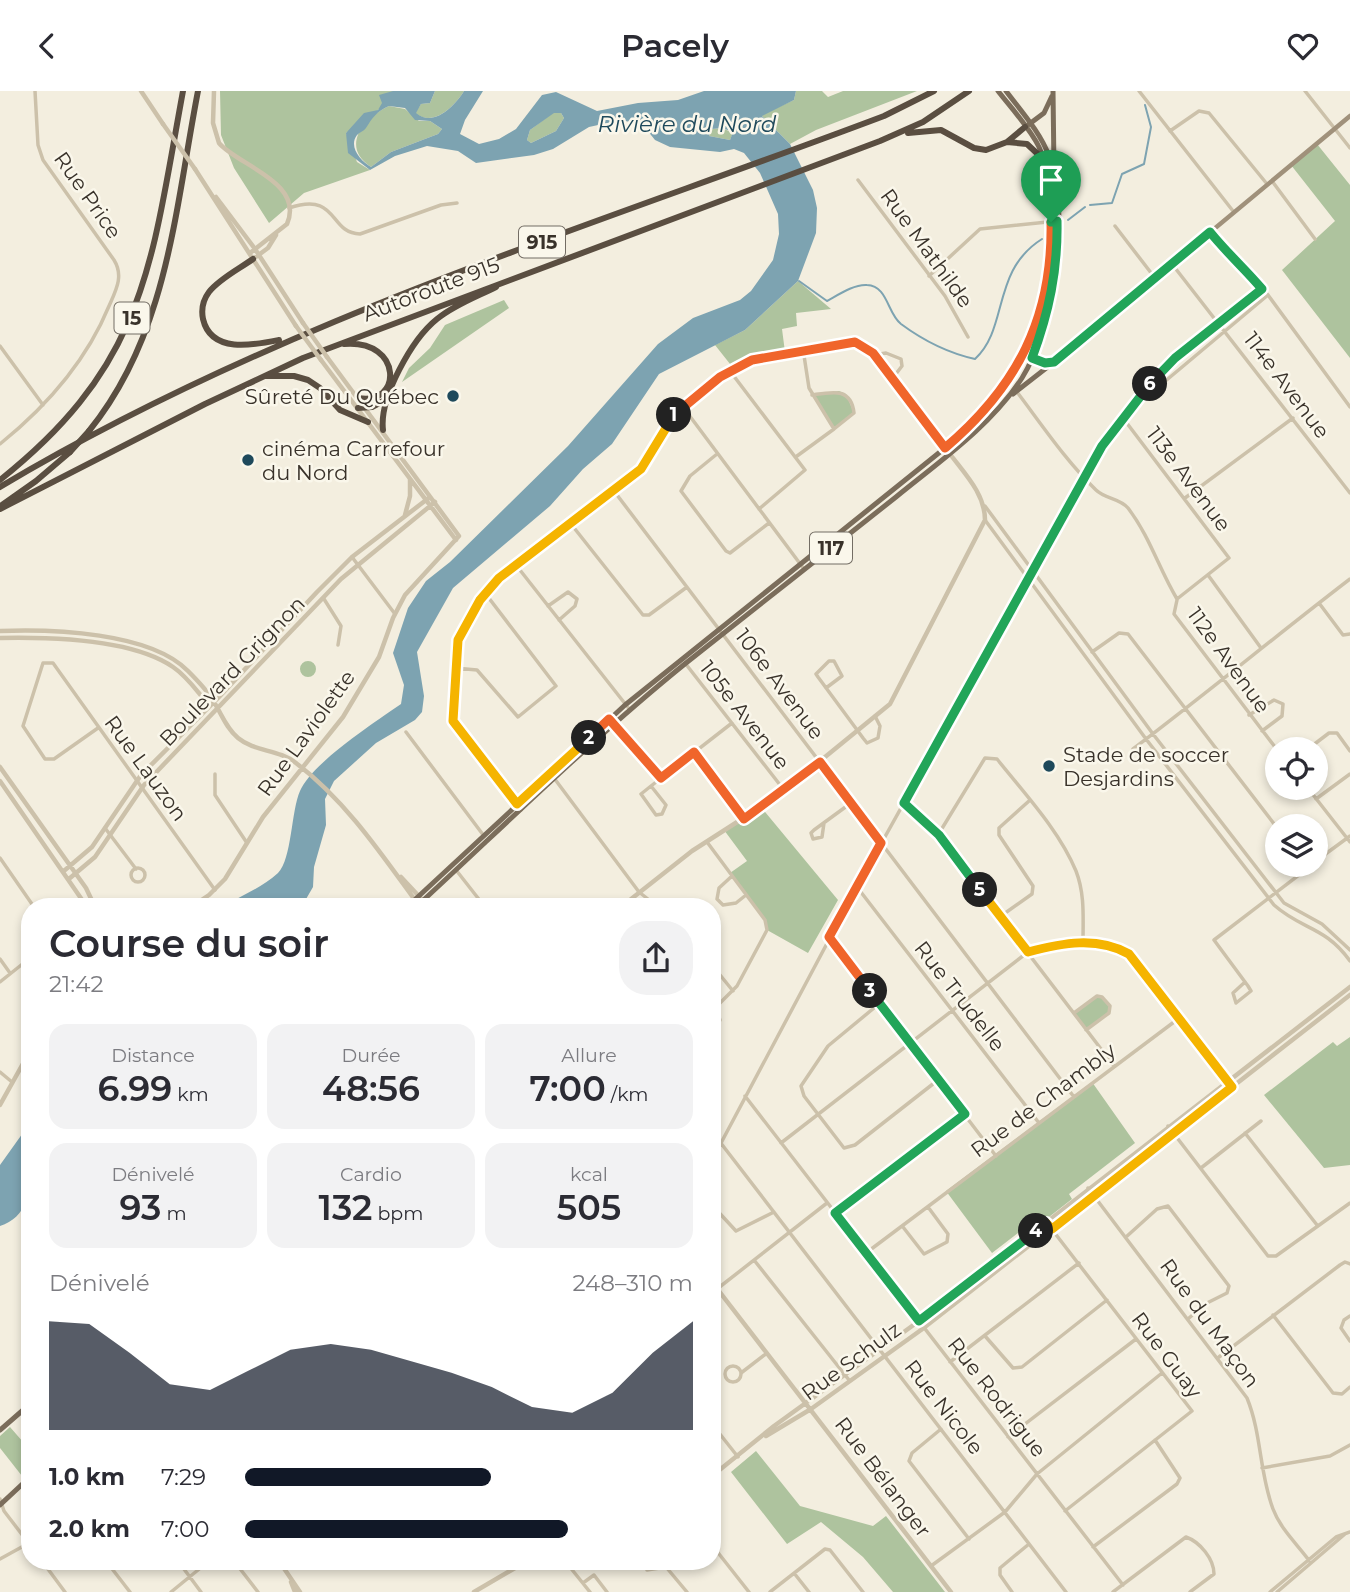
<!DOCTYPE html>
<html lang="fr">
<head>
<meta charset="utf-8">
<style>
	:root { --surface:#fff; --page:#f2f2f3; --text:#2b2b33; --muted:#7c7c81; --accent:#111827 }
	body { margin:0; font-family:Montserrat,sans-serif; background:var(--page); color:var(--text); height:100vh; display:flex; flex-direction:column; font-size:26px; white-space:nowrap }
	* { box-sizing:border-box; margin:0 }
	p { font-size:23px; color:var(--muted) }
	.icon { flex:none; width:38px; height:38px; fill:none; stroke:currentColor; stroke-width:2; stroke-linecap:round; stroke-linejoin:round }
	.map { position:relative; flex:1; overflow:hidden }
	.side { position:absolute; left:21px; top:807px; width:700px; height:672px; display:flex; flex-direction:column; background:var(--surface); border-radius:28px; box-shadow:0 4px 10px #0003 }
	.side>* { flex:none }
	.controls { position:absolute; left:1265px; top:646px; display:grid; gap:14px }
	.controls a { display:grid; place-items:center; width:63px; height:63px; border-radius:50%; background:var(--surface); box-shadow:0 4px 10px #0003; font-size:35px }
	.pin { position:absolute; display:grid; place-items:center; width:60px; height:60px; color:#fff; margin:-72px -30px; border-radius:50% 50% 50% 0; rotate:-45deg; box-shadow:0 0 7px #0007 }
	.pin .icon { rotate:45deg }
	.km { position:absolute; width:35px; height:35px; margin:-18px; border-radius:50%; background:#222; color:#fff; font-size:19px; line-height:35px; text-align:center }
	.round { display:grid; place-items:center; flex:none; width:74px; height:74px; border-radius:28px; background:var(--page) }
	.head { display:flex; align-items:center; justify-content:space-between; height:119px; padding:0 28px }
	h1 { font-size:38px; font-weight:600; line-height:52px }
	.metrics { display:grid; grid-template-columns:repeat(3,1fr); gap:10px; height:119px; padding:7px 28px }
	.metrics div { display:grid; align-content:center; border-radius:18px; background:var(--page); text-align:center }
	.metrics b { font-size:35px; font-weight:600 }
	.metrics small { font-size:19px; font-weight:400 }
	.metrics p { font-size:19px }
	.chart { height:196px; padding:14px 28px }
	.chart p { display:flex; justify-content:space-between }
	.chart svg { width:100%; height:126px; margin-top:7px; fill:var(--accent); opacity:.7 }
	ul { padding:0 28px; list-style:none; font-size:23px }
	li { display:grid; grid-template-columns:112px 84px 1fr; align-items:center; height:52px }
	li i { height:18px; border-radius:9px; background:var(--accent) }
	header { display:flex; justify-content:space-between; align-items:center; height:91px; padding:0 28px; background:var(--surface); font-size:32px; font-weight:600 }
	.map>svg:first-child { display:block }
</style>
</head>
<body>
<header><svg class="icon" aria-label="back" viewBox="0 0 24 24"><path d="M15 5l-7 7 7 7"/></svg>Pacely<svg class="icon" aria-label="heart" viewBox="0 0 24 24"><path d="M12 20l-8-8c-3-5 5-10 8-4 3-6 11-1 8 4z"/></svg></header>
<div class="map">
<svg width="1350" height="1501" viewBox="0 0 1350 1501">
	<rect width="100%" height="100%" fill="#f3eedf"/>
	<path fill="#aec39e" d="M 220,0 L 393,0 L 393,2 L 378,19 L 346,42 L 357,71 L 370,79 L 304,102 L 269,132 L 234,77 L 221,44 Z
		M 435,0 L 464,0 C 455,15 433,37 415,22 L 421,13 L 430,12 Z
		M 796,0 L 822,0 L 828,6 L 843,0 L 917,0 L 816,39 L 790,53 L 761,24 L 794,9 Z
		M 389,15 L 405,18 L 419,30 L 430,30 L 442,38 L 438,43 L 391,61 L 371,76 C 340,56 363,27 389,15 Z
		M 554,21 L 561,22 L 564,27 L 556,40 L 531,52 L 527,49 L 530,39 Z
		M 722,37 L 733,42 L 730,49 L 709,45 L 712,38 Z
		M 1317,53 L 1350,94 L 1350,267 L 1282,179 L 1335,130 L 1291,74 Z
		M 798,190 L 831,218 L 796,222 L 797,235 L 782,238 L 785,261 L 752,269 L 734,278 L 715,254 L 745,239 Z
		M 504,209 L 509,217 L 402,291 L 409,277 L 430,257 L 445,234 Z
		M 839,300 L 846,303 L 854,322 L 834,338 L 812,304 Z
		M300 578a8 8 0 1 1 16 0a8 8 0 1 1-16 0Z
		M 761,716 L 838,809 L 808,862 L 767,839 L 765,829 L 730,782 L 747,770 L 724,739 Z
		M 1097,905 L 1102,906 L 1110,915 L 1109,922 L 1086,939 L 1074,922 Z
		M 1350,946 L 1350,1074 L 1324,1077 L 1264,1004 L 1333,951 L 1337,955 Z
		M 1092,991 L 1135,1052 L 1069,1103 L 1072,1108 L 1040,1133 L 1036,1128 L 992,1162 L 946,1100 Z
		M 10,1336 L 30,1359 L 30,1377 L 22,1385 L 0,1357 L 0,1345 Z
		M 756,1360 L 800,1415 L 873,1435 L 886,1425 L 945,1501 L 893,1501 L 863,1466 L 821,1431 L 787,1453 L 731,1381 Z"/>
	<path fill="#7da3b1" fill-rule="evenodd" d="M 393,0 L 435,0 L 430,12 L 421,13 L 416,22 C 433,37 455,15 464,0 L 483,0 L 465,29 L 460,43 L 479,53 L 499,48 L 516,38 L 542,4 L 556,1 L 597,20 L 638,12 L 678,9 L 704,0 L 796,0 L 794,9 L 762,25 L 790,53 L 813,99 L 817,117 L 816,142 L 798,190 L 745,239 L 659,283 L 612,353 L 583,378 L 550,415 L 453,497 L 417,561 L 424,605 L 422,621 L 415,629 L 376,652 L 334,690 L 325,708 L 326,734 L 314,776 L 313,796 L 302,815 L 223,816 C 241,804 262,797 278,782 C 292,768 291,720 300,700 C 312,672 375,631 401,613 L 404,594 L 393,562 L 408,517 L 426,490 L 450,471 L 568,355 L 658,253 L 693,227 L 740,209 L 751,200 L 773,169 L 779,143 L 778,123 L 760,82 L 744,62 L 734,58 L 720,61 L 670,56 L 655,49 L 643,34 L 621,29 L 589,36 L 553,58 L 534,64 L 476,72 L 458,60 L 427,55 L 395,65 L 370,79 L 348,62 L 346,42 L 364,22 L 378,19 L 382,12 L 379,4 ZM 389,15 L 405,17 L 415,29 L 430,30 L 442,38 L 438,43 L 391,61 L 371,76 C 361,70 348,56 357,44 C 360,41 364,40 366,37 C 372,27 377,20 389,15 ZM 554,22 L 561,22 L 564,27 L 556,40 L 531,52 L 527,49 L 530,39 ZM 722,37 L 733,41 L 730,49 L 709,45 L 712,38 Z
		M 30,1032 C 30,1067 42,1121 0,1135 L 0,1074 Z"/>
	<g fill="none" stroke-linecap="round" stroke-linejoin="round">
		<path stroke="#7da3b1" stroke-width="2" d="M 1090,114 L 1112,112 L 1122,83 L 1144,73 L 1151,36 L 1145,14
			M 1068,129 L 1085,116
			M 799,190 L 827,210 C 838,204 854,193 867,194 C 888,195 887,222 901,233 C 924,250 948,262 975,268 C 1009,237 991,180 1042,148"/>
		<path stroke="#ccc1aa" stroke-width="3.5" d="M 1139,0 L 1233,120
			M 1305,0 L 1350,57
			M 1170,40 L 1199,20 L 1209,22 L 1267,93
			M 858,89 L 945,205 L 968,246
			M 1272,90 L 1315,148
			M 289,117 C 339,100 328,142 360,143 L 441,114 L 457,112
			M 1115,135 L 1155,187
			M 1210,141 L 1268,204 L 1350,316
			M 1172,173 L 1350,402
			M 929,185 L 980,138 L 1057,130
			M 0,255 L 43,314
			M 874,264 L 886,262 L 901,268 L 902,275 L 892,288
			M 730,280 L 805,379 L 759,418
			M 1017,301 C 1042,334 1066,370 1096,399 C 1105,408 1120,407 1128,417 C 1150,446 1159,478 1177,508
			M 812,304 C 832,301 851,296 854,322 L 834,338
			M 683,316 L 804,478
			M 1132,318 L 1268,204
			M 1123,327 L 1229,467 L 1177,508
			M 0,353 C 47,315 86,271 109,215 C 116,199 124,185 114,169 L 43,69 L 38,54 L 35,0
			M 717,363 L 690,385 L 681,400 L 726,460 L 730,462 L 769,432
			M 797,365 L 834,338 L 809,297 L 803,258
			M 614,400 L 1074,1006
			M 1185,407 L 1293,327
			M 985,415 L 1153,643 L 1284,812 L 1322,833 L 1350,859
			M 985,429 L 1146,648 L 1274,814 C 1302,839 1325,835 1350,870
			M 571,433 L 643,524 L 649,524 L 687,496
			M 352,466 L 395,523
			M 516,474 L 630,619
			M 1208,484 L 1261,557
			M 324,508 L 341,535 L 338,554
			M 1177,509 L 1174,523 L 1278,660
			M 1319,512 L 1343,544 L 1350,543
			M 548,515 L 568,501 L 577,508 L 575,515 L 559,529
			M 1092,561 L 1119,542 L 1128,543 L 1278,738
			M 685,572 L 784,699
			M 455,577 L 477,579 L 518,626 L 556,595 L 485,502
			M 826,597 L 842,585 L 834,570 L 829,570 L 816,583 L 818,586 L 863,647 L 867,652 L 878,647 L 880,635 L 875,625
			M 1249,624 L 1274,609 L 1283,613 L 1282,625 L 1262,640
			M 614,634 L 661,687
			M 98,637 L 54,668 L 45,668 L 23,635 L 43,572 L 53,572 L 215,799
			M 406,641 L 484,745
			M 1133,658 C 1207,602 1277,544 1350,488
			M 1308,658 L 1329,642 L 1337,642 L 1350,660
			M 695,662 L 744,728
			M 215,683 L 215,704 L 247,752
			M 554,687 L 639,801 L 658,816
			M 651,695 L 666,714 L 662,723 L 656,724 L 641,703 L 651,695 L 732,632
			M 1307,696 L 1350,751
			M 1316,708 L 1350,683
			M 904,712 L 938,744 L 1114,975
			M 521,719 L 453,630 L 458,549 L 480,509 L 498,487 L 641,378 L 669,329 L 720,286 L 764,265 L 854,251 L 873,262 L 950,363
			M 824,732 L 822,746 L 813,748 L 811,742 L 814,739 L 851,712
			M 105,737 L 136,778
			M 938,744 L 985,667 L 997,668 C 1024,702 1059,739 1076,780 C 1085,803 1083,827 1083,851
			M 707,751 L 765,829 L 767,839 L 737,895 L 712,920
			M 0,767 L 34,816
			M 1316,770 L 1350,745
			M131 784a7 7 0 1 1 14 0a7 7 0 1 1-14 0Z
			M 456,779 L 485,816
			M 732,785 L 719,797 L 717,808 L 723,814 L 736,812 L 746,804
			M 857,796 L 1039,1032
			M 1001,825 L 1032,803 L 1033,795 L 999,744 L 999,737 L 1029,710
			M 829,846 L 996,1065
			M 0,868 L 10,882
			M 712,874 L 733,900
			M 0,891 L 30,867
			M 1245,891 L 1233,902 L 1236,912 L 1251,900 L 1248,895 L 1214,849 L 1312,774
			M 880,912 L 828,955 L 801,995 L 804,1005 L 844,1057 L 855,1054 L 938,989
			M 1074,922 L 1097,905 L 1102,906 L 1110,915 L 1109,922 L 1086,939
			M 712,945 L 720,929 L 716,917
			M 0,981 L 12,991
			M 745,1005 L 1123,1494
			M 1168,1035 L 1268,1165 L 1276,1165 L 1350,1112
			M 1245,1042 L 1317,1134
			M 720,1051 L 1066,1501
			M 781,1052 L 1028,861 C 1062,852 1097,845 1129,863 L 1232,996
			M 712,1069 L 857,796 L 1110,342 L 1160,282 L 1262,198
			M 1201,1077 L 1261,1030
			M 1088,1097 L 1247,1307 C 1262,1344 1259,1381 1273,1418 C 1281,1439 1299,1455 1311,1472
			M 712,1114 L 736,1140 L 774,1121
			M 835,1122 L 964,1024
			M 1047,1132 L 1192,1320 L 1065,1420
			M 903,1136 L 924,1163 L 947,1151 L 948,1143 L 928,1116
			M 1126,1146 L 1157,1118 L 1168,1115 L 1229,1195 L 1227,1202 L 1207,1212 L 1189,1227
			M 866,1162 L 1178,928
			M 754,1169 L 849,1289
			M 717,1198 L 827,1112
			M 1273,1224 L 1333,1302 L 1342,1303 L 1350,1296
			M 1350,1225 L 1344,1229 L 1341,1237 L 1350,1250
			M 985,1245 L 1013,1277 L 1022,1276 L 1107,1209
			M 1219,1266 L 1340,1174 L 1345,1171 L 1350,1173
			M 950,1271 L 1079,1172
			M725 1283a8 8 0 1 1 16 0a8 8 0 1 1-16 0Z
			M 741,1282 L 767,1262
			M 712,1333 L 738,1366
			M 941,1338 L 912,1362 L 909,1370 L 969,1448
			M 1008,1346 L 1136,1248
			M 1262,1377 L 1330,1365 L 1350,1354
			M 0,1408 L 4,1420 L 30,1454
			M 712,1454 L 749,1501
			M 1093,1456 L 1177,1393 L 1180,1387 L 1155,1349
			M 0,1468 L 29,1452
			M 42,1470 L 65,1501
			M 106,1470 L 130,1501
			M 178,1470 L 201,1501
			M 234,1470 L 258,1501
			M 565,1470 L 590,1501
			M 648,1470 L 647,1479 L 666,1476
			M 661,1470 L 687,1501
			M 931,1475 L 1005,1421 L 1037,1383 L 1162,1282
			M 794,1482 L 809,1501
			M 583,1492 L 594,1484 L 607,1501
			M 171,1501 L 209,1470
			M 770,1501 L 825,1458 L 830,1459 L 863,1501
			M 1012,1501 L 1000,1484 L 1000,1477 L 1029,1453
			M 1113,1501 L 1186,1446 C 1200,1451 1214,1468 1214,1483 L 1190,1501
			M 1270,1501 L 1336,1446 L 1350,1441
			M 1277,1501 L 1345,1443"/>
		<path stroke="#ccc1aa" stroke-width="4.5" d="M 141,0 L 163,33
			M 214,0 L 213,32 L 219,52 C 237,74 305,91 287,133 L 250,162
			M 195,78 L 296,235
			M 216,106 L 255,158 L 303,232
			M 253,168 L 268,157 L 276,144
			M 321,269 L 456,449
			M 405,424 L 410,405 L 410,388
			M 0,540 C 52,538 150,541 188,580 C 196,588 206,598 212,608 C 221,621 225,636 238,647 C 255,661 278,658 296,672 C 347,711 382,764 420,816
			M 0,547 C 49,546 132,548 173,576 C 188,586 198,602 210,615
			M 0,676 L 86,797 L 95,816
			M 0,690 L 87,816
			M 65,779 L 92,756 L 141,684 L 219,606 L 317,501 L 352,466 L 430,406
			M 401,786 L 429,816
			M 70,787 L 95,766 L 144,694 L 341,488 L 435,411
			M 191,816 L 209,804 L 225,788 L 263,726 L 343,626 L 379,566 L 393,527 L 405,504 L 459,445 L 327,266
			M 621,816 L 692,760 L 776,706 L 890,613 L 985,429 C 985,403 965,383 950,363
			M 0,1014 L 30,960
			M 712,1191 L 951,1501
			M 766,1345 L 811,1318 L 921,1239 L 1350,904
			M 712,1385 L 774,1335 L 919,1230 L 1350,896
			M 279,1470 L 300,1501
			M 291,1491 L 295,1501
			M 474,1501 L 527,1470"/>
		<path stroke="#a0917b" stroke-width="4.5" d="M 1024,264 L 1042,272 L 1054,271 L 1350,25"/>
		<path stroke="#7b6d5b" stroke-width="5" d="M 1053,0 L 1054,77
			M 1028,34 L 1044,22 L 1052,5
			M 1013,303 L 1054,271
			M 407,816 L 625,614 L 945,357 C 1017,295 1054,226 1051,130 C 1051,105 1049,79 1039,56 C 1029,36 1012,18 998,0
			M 416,816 C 505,734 592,648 686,572 C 756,516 826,462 896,406 C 940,370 991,335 1022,287 C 1054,236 1071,122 1049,65 C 1040,41 1021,20 1006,0
			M 0,1339 L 30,1313
			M 0,1414 L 30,1386"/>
		<path stroke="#5a4e41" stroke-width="6" d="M 908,42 L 941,39 L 974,57 L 986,59 L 1007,51 L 1025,36
			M 1007,51 L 1027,53 L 1042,67
			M 253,168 C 239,178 219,188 209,201 C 203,209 201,218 203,228 C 211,263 254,254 279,249
			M 344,253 C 404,248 402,316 358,307
			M 266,285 L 294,285 L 308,289 L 320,297 L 340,319 L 368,331
			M 358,317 L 372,316 L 385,309
			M 383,339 C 379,307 412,248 437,228 C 454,214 476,206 496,196
			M 89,340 C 168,243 175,118 198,0
			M 0,389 C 147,272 151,173 183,0
			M 0,396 C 276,231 585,138 884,25 L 934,0
			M 2,414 L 36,390 L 70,361
			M 0,418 L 205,313 L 303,267 L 880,50 L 923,31 L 969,0"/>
		<path stroke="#ccc1aa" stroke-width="4.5" d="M 163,33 L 195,78
			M 303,232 L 327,266
			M 296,235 L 321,269"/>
		<path stroke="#5a4e41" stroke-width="6" d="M 70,361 L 89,340"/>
	</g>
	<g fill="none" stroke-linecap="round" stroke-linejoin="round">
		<defs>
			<path id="split-1" d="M 674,324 L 720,286 L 752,269 L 855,251 L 873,262 L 945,357 C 1017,296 1053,227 1051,131"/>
			<path id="split-2" d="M 589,647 L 517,713 L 453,630 L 458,549 L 480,509 L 499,487 L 641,378 L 674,324"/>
			<path id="split-3" d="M 589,647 L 609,628 L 661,687 L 694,661 L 744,728 L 820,671 L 881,752 L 829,846 L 870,900"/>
			<path id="split-4" d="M 870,900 L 965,1023 L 835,1122 L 919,1230 L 1036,1140"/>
			<path id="split-5" d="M 980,799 L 1028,861 C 1062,852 1097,845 1129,863 L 1232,996 L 1052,1138 L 1046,1132 L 1036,1140"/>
			<path id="split-6" d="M 980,799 L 939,744 L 904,712 L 1102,355 L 1150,293"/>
			<path id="split-7" d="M 1051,131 L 1057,130 C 1058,179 1049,221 1032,267 L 1045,272 L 1054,271 L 1210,141 C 1227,162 1245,178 1262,198 L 1175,267 L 1150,293"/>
		</defs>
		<use href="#split-1" stroke="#fff" stroke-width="14"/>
		<use href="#split-2" stroke="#fff" stroke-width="14"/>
		<use href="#split-3" stroke="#fff" stroke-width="14"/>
		<use href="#split-4" stroke="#fff" stroke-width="14"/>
		<use href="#split-5" stroke="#fff" stroke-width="14"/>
		<use href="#split-6" stroke="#fff" stroke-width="14"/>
		<use href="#split-7" stroke="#fff" stroke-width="14"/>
		<use href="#split-1" stroke="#f0652b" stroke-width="9"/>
		<use href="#split-2" stroke="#f5b400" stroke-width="9"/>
		<use href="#split-3" stroke="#f0652b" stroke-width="9"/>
		<use href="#split-4" stroke="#22a559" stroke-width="9"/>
		<use href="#split-5" stroke="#f5b400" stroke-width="9"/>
		<use href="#split-6" stroke="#22a559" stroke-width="9"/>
		<use href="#split-7" stroke="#22a559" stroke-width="9"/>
	</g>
	<g fill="#1e495b" stroke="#faf7eb" stroke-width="2.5">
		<circle cx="453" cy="305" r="7"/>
		<circle cx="248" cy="369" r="7"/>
		<circle cx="1049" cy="675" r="7"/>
	</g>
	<g text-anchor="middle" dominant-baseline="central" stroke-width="5" stroke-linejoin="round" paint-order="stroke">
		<g fill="#faf7eb" stroke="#736d64" stroke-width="2">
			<rect x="519" y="135.5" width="46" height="31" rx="5"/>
			<rect x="114.5" y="211.5" width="35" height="31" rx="5"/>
			<rect x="810" y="441.5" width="42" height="31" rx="5"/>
		</g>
		<g font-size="19" font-weight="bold" fill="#39322a">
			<text x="542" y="151">915</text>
			<text x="132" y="227">15</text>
			<text x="831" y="457">117</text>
		</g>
		<g font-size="21" fill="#39322a" stroke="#faf7eb">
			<text transform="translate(88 104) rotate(55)">Rue Price</text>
			<text transform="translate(927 157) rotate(54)">Rue Mathilde</text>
			<text transform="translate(431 198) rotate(-21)">Autoroute 915</text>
			<text transform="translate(1287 294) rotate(53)">114e Avenue</text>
			<text transform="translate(1189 388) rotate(53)">113e Avenue</text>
			<text transform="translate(1229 569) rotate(54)">112e Avenue</text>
			<text transform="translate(232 580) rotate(-46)">Boulevard Grignon</text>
			<text transform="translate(780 593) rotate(53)">106e Avenue</text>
			<text transform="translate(745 624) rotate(52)">105e Avenue</text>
			<text transform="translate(306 642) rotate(-54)">Rue Laviolette</text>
			<text transform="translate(146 677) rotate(54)">Rue Lauzon</text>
			<text transform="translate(960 905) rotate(52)">Rue Trudelle</text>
			<text transform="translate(1043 1009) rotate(-37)">Rue de Chambly</text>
			<text transform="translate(1210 1232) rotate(54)">Rue du Maçon</text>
			<text transform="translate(1167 1264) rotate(53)">Rue Guay</text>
			<text transform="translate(851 1270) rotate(-36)">Rue Schulz</text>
			<text transform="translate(997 1306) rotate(52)">Rue Rodrigue</text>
			<text transform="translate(944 1316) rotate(52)">Rue Nicole</text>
			<text transform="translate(883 1386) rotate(53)">Rue Bélanger</text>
		</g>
		<g font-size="21" fill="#39322a" stroke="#faf7eb" text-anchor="start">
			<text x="439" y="305" text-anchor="end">Sûreté Du Québec</text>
			<text x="262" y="357">cinéma Carrefour<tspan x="262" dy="24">du Nord</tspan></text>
			<text x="1063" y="663">Stade de soccer<tspan x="1063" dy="24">Desjardins</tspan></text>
		</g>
		<g font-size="23" font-style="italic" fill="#1e495b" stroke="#faf7eb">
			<text x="687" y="33">Rivière du Nord</text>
		</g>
	</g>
</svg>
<div class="controls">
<a><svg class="icon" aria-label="locate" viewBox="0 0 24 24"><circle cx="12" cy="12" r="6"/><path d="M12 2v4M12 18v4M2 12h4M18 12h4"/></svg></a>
<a><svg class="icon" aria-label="layers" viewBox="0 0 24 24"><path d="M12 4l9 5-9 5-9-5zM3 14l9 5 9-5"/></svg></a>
</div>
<div class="pin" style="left:1051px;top:131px;background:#1e9e55"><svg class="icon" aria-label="arrive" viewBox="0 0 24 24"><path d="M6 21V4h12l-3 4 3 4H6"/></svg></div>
<b class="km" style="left:674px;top:324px">1</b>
<b class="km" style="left:589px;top:647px">2</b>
<b class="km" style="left:870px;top:900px">3</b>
<b class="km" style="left:1036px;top:1140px">4</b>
<b class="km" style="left:980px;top:799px">5</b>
<b class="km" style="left:1150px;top:293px">6</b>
<section class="side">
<div class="head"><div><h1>Course du soir</h1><p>21:42</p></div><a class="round"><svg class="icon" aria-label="share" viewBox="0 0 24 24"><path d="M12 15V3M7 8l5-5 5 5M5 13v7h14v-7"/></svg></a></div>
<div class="metrics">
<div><p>Distance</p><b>6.99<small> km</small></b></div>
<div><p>Durée</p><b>48:56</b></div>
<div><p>Allure</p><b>7:00<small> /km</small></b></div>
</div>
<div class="metrics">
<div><p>Dénivelé</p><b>93<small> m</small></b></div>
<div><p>Cardio</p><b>132<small> bpm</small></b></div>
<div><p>kcal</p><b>505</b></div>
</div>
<div class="chart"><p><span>Dénivelé</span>248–310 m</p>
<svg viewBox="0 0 160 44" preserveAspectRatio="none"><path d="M0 44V6L10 7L20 17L30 28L40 30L50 23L60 16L70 14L80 16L90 20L100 24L110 29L120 36L130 38L140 31L150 17L160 6V44z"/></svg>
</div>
<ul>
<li><b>1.0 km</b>7:29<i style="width:55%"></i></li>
<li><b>2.0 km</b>7:00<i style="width:72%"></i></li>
</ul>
</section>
</div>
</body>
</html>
